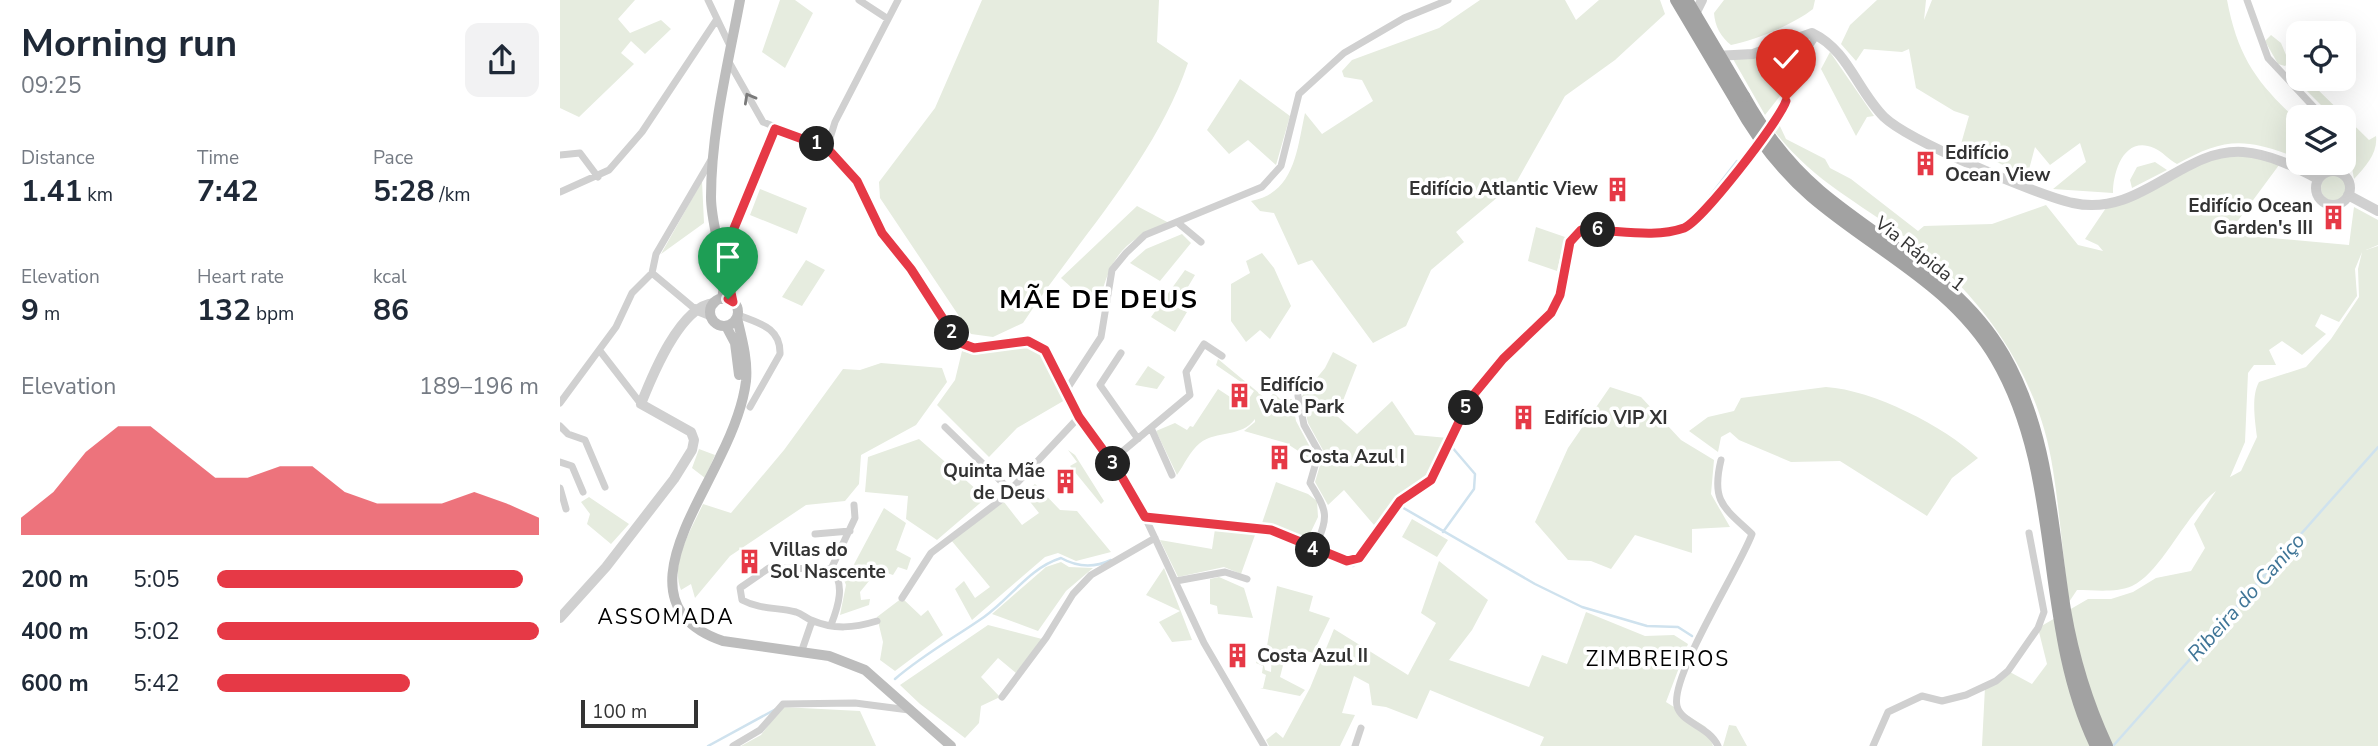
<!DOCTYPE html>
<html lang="en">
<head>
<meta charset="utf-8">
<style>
	:root { --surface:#fff; --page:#f2f2f3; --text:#1f2937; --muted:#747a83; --accent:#e63946 }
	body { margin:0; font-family:"Nunito Sans",sans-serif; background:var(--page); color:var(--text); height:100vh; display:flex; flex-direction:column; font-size:26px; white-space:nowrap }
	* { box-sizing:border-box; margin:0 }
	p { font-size:23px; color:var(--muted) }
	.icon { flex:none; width:38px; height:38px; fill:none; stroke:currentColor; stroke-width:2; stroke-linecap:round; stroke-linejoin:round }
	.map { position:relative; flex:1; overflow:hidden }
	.details { display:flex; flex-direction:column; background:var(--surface); width:560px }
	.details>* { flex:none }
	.fabs { position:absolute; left:1726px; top:21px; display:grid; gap:14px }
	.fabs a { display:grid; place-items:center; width:70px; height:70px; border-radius:14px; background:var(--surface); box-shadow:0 7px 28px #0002; font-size:35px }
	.scale { position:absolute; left:21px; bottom:18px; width:117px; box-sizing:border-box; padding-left:7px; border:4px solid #333; border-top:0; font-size:19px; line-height:24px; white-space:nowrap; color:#333; -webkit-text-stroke:5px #fff; paint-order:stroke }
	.pin { position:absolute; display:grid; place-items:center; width:60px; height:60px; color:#fff; margin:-72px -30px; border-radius:50% 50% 50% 0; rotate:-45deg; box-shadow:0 0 7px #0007 }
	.pin .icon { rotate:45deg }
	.km { position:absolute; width:35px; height:35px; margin:-18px; border-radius:50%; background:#222; color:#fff; font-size:19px; line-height:35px; text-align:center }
	.round { display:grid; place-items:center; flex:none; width:74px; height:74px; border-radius:14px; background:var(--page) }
	.overview { display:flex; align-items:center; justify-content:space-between; height:119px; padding:0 21px }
	h1 { font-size:38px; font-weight:700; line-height:52px }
	.figures { display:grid; grid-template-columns:repeat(3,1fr); gap:10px; height:119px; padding:7px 21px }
	.figures div { display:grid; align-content:center }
	.figures b { font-size:30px; font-weight:700 }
	.figures small { font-size:19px; font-weight:400 }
	.figures p { font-size:19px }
	.chart { height:196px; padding:14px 21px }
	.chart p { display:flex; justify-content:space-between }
	.chart svg { width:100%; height:126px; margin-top:7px; fill:var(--accent); opacity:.7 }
	ul { padding:0 21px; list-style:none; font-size:23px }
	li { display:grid; grid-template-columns:112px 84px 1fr; align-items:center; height:52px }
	li i { height:18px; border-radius:9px; background:var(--accent) }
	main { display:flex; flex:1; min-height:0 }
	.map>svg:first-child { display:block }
</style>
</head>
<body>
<main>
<section class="details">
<div class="overview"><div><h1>Morning run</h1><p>09:25</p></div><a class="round"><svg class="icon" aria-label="share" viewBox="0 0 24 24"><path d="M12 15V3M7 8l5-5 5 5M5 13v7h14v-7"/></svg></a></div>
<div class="figures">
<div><p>Distance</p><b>1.41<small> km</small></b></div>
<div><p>Time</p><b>7:42</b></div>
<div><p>Pace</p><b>5:28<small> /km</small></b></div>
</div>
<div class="figures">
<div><p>Elevation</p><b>9<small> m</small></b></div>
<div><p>Heart rate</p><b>132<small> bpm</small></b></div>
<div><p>kcal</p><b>86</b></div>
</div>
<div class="chart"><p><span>Elevation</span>189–196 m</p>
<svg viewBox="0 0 160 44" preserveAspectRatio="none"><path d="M0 44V38L10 29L20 15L30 6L40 6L50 15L60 24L70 24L80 20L90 20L100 29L110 33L120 33L130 33L140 29L150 33L160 38V44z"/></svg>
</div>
<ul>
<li><b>200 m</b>5:05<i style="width:95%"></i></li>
<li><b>400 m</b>5:02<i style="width:100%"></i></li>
<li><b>600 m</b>5:42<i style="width:60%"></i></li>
</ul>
</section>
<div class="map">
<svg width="1818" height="746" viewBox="0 0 1818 746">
	<rect width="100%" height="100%" fill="#fff"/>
	<path fill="#e6ecdf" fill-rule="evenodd" d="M 0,0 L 75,0 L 58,19 L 70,33 L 101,20 L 111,29 L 85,54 L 71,41 L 61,53 L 74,64 L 19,117 L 0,108 Z
		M 220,0 L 235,0 L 253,13 L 225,68 L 202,52 Z
		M 422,0 L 599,0 L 597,42 L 628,63 C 595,160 519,238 463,323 L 433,337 L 411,334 L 320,198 L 319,182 L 375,108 Z
		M 920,0 L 1005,0 L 1016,20 L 1039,0 L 1100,0 L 1105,14 L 1055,60 L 1005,96 L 957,181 L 896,232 L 904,242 L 871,270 L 846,326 L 813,343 L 752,260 L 738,265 L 714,213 L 700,211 L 691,201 C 735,193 737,149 745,113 L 762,134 L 813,101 L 802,80 L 784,77 L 782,71 L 792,60 L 879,28 Z
		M 1164,0 L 1255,0 L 1253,9 C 1234,24 1196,40 1171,45 C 1161,37 1155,27 1154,13 Z
		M 1317,0 L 1366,0 L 1364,20 L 1372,0 L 1667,0 C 1678,57 1696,82 1738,121 L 1738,140 L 1727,154 C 1681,137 1660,140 1617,164 C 1609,160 1602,151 1594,148 C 1564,135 1553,172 1553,193 L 1493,189 L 1526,162 L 1520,143 L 1490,165 L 1475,147 L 1467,177 L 1401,144 L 1409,116 L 1394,111 L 1356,88 L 1349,49 L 1342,52 L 1304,49 L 1296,61 L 1281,44 L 1290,25 Z
		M 1711,35 L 1721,43 L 1729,62 L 1725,66 L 1718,64 L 1705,41 Z
		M 1248,39 L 1225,68 L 1220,96 L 1205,115 L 1173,59 L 1196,58 L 1237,40 Z
		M 1270,52 L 1314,116 L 1307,117 L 1296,136 L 1261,69 Z
		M 1738,75 L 1738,79 L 1747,79 L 1809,140 L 1816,136 C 1818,153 1806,166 1794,179 L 1783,117 L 1773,117 L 1737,81 Z
		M 680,79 L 730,116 L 716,165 L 688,140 L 669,154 L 647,130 Z
		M 1217,120 L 1226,139 L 1265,159 L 1270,168 L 1291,179 L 1358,231 L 1364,226 L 1432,224 L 1486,205 L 1518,245 L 1543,251 L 1538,245 L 1525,239 L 1548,205 L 1634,165 L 1680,153 L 1722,161 L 1668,234 L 1789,245 L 1794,207 L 1818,220 L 1818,245 L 1806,250 L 1818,246 L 1818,746 L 1422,746 L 1425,687 L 1448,671 L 1472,684 L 1487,664 L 1478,628 L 1528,599 L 1551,599 L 1573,592 L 1596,578 L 1631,571 L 1645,548 L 1634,524 L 1656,491 C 1625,514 1603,571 1572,586 C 1557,593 1533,590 1517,590 L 1509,602 C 1503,558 1500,514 1493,470 C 1479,375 1422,294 1346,238 C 1294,199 1252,181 1211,127 ZM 1802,252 L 1798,269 L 1799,297 L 1771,339 L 1746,367 L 1699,382 C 1691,396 1695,421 1697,437 L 1681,471 L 1670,477 L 1685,442 L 1688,373 L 1694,365 L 1716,365 L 1709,350 L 1722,341 L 1742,355 L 1766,334 L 1755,326 L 1761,314 L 1779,322 L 1797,296 L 1795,269 Z
		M 1595,162 L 1607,170 L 1572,188 L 1570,180 L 1577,167 Z
		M1761 188a13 13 0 1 1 26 0a13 13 0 1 1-26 0Z
		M 142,181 L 144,223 L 101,254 Z
		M 200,189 L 247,208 L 237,234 L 190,215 Z
		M 577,206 L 609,223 C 568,238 551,254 541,297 L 523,298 L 501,278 Z
		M 976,227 L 1005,237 L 997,271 L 968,261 Z
		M 622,234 L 631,243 L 600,281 L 570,263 L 586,249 Z
		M 702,253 L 714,268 L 731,306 L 710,339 L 700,330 L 686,342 L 671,321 L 671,284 L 690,273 L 686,261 Z
		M 246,260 L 265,270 L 242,306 L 222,297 Z
		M 625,270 L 635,275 L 616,307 L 627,312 L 615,332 L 591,317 Z
		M 467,345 L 481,353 L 505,400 L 457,428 L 429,457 L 377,405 L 395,380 L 402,351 L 415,355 Z
		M 773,352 L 797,365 L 777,416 L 797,434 L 832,401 L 855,435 L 888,438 L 866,475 L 837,497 L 814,525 L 784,490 L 768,505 L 755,482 L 764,452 L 748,423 L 742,396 L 765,368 Z
		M 658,359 L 705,398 L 703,403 L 714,393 L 720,399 L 732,399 L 736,421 L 750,447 L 749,458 L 726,443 L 684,431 L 695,422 L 695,419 C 681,438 657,430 640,443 C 630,451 624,465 617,475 L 596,431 L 615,423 L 627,430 L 630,426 L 633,427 L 658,389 L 684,406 L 694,391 L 656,365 Z
		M 321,363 L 382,368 L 387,382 L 356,425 L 301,455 L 299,484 L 285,501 L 246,505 L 170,556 L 135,598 L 131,584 L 121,590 C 110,563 131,530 143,504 L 171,513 L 224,450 L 283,369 L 300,370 Z
		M 588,366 L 605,377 L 597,389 L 575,385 Z
		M 1050,387 L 1081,397 L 1121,440 L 1154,460 L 1151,494 L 1170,527 L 1132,529 L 1132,553 L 1075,535 L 1051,569 L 1031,561 L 1008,560 L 975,522 L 1008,448 Z
		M 1266,387 C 1313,390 1384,426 1418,458 L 1392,478 L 1367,516 L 1280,461 L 1231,462 L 1179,440 L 1170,432 L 1161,437 L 1158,452 L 1129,431 L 1148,417 L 1174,411 L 1181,398 Z
		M 359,439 L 426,498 L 377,540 L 346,519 L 348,496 L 305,492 L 308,457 Z
		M 139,449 L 155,455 L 145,478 L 132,468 Z
		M 508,450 L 515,455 L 544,501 L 541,504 L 510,466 L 517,462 Z
		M 716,482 L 748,494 L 757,501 L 758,517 L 747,540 L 702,523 Z
		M 475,484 L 500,510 L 517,511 L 551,552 L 516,561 L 498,553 L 485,557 L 412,620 L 395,589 L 404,581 L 415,598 L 430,587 L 391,540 L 444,502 L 462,525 L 479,513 L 463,493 Z
		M 29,497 L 69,524 L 51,544 L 27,524 L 30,514 L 21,502 Z
		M 324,508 L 346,523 L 336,550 L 351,558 L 347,570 L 338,567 L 333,575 L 318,570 L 300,592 L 301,600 L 310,599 L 309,605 L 280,615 L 286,585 L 282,575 L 291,570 Z
		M 852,519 L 888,540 L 877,557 L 842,537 Z
		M 655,529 L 695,535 L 681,574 L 664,567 L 618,577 L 600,540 L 652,549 Z
		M 879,561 L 928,600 L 912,630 L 889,660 L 969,687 L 982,655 L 1007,664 L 1026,612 L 1085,636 L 1114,635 L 1128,644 L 1106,702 L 1146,727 L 1153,746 L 980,746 L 984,737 L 870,690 L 857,719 L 826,707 L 812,705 L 809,684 L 794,676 L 782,713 L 795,715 L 780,746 L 709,746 L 706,740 L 716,732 L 723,738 L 750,688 L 774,629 L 848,675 L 876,623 L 861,613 Z
		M 501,562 L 509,567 L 533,568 L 506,591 L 478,631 L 432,614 L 486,567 Z
		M 604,568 L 632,640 L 612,642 L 599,622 L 620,611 L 586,595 Z
		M 659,577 L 684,588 L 693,618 L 658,614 L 657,606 L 650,604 L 650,579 Z
		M 717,586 L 753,596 L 749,611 L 770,618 L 753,653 L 728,646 L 720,677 L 745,690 L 740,696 L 700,688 L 703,688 L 706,675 L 702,673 L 703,666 L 696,663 L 701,651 L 705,670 L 711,672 L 712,654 L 706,652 Z
		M 342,598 L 361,616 L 368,610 L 383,635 L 335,671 L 320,660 L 323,642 L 317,617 Z
		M 428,625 L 482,639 L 456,673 L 438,658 L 421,677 L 440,697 L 421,706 L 419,723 L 405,738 L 360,704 L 340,685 Z
		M 222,707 L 300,711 L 316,746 L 181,746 L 201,735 Z
		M 1169,725 L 1176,726 L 1187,746 L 1163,746 Z"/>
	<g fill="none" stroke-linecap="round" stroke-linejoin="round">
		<path stroke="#cfe2ee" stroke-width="2.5" d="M 1147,206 L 1150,196 L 1177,161
			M 840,506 L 975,584 L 1022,607 L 1087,626 L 1118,627 L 1132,636
			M 681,530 L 717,536 L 780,562
			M 883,532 L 914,489 L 915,474 L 891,446
			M 787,564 L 793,566 L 803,560 L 812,546
			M 335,679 C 364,654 394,638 424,617 C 451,598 469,568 501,558 C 517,567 534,568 551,560
			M 148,746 L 216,709
			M 1553,746 L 1818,447"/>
		<path stroke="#d0d0d0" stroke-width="7" d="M 148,0 L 171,48
			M 299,0 L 328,19
			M 1687,0 L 1708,58 L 1763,117
			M 169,62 L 203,122 L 267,148 L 297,181 L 322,233 L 351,269 L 398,342 L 414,348 L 468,341 L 485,350 L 519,417 L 559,472 L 585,517 L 644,643 L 704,746
			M 1221,114 L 1229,75 L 1257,35
			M 267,148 L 275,122 L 338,0
			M 0,155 L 20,153 L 38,177
			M 1780,173 L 1783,155
			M 0,192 L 49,170 L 82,132 L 157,19
			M 617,222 L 641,242
			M 163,255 L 215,129
			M 92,273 L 96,254 L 151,160
			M 178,315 C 198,323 221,327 220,354 L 190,407
			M 40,351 L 81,404
			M 561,353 L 540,385 L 578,439
			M 505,392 L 541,337 L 552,270 L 566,253 L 585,235 L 702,187 L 721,166 L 739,94 L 784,53 L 844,18 L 888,0
			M 738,396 L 744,425 L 759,452 L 750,483 C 770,515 767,516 755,550
			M 0,403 L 56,327 L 72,293 L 92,273 L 135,309
			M 0,426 L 8,434 L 25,440 L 45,487
			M 385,427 L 450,490
			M 591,428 L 612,475
			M 551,461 L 630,395 L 626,372 L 644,344 L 662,356
			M 0,462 L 12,466 L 23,492
			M 0,488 L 6,509
			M 585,517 L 711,530 L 787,561 L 799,558 L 840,501 L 871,480 L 910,399 L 943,359 L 991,313 L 1000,295 L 1010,242 L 1022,230 C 1049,230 1108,241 1130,225 C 1151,209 1167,183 1184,163
			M 255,534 L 290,531
			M 271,569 L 295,518 L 294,505
			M 616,581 L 665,572 L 687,579
			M 342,598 L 371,553 L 441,500 L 519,417
			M 271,625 C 278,607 286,583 271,569 L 209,568 L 180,588 L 182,600 C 201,610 217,607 236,612 C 242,614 246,618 251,620 C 274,630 294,628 317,621
			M 242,650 L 252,621
			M 442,697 L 486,638 L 513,594 L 531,575 L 595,538
			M 173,746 L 200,730 L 223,704 L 295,703 L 349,710
			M 795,746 L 801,728
			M 1158,746 C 1149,726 1121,723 1117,706 C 1110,676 1179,569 1192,534 C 1163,507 1151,501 1161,460
			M 1313,746 L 1328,712 L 1362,696 L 1382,701 L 1406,695 L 1436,681 L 1448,671 L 1478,628 L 1484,612 L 1469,533"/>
		<path stroke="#d0d0d0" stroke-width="10" d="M 1133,18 L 1142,0
			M 1155,56 L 1193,54 L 1252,33 C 1288,50 1297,90 1324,117 C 1349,141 1477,195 1513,203 C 1581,218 1621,148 1683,152 C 1710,154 1735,167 1758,179
			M1756 188a17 17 0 1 1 34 0a17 17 0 1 1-34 0Z
			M 1788,195 L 1818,211
			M 135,309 L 150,315
			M 0,618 L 46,567 L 114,479 L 132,450 L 134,440 L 131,432 L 81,404 C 92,376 120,306 154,303"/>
		<path stroke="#bdbdbd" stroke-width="10" d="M 167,268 L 173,302
			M150 312a14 14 0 1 1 28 0a14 14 0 1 1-28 0Z
			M 162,299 C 169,266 151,231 151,197 C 151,132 168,64 180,0
			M 177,318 C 182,339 188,360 186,381 C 183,406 171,435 160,457 C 133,516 66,608 163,641 L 269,656 L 305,670 L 391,746
			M 166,326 L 175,343 L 179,375"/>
		<path stroke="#a2a2a2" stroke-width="12" d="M 1184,96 C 1204,132 1228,164 1260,191 C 1324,245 1400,279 1444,355 C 1489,434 1491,522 1505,610 C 1513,657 1527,703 1547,746
			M 1176,101 C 1196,137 1220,169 1251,196 C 1315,251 1392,284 1436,359 C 1505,477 1477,624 1536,746"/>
		<path stroke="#d0d0d0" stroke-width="7" d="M 1184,163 L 1221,114"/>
		<path stroke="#a2a2a2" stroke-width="12" d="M 1116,0 L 1176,101
			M 1127,0 L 1184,96"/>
	</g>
	<defs><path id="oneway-chevron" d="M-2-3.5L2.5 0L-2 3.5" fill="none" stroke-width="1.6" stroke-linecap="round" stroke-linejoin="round" transform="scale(1.75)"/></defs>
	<use stroke="#7a7a7a" href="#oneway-chevron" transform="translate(189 98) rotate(-119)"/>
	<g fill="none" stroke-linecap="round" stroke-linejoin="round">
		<defs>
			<path id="route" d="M 168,299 L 173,302 L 163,255 L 215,129 L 267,148 L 297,181 L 322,233 L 351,269 L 398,342 L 414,348 L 468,341 L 485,350 L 519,417 L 559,472 L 585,517 L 711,530 L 787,561 L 799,558 L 840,501 L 871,480 L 910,399 L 943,359 L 991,313 L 1000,295 L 1010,242 L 1021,230 C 1054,229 1093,239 1124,228 C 1142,221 1220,120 1226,101"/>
		</defs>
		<use href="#route" stroke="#fff" stroke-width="14"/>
		<use href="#route" stroke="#e63946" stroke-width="9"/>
	</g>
	<defs>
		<symbol id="building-bare" viewBox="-9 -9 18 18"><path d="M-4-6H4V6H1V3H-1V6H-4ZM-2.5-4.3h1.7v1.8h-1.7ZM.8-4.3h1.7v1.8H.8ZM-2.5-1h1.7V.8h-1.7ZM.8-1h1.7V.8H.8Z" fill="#e63946" stroke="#fff" stroke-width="2.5" paint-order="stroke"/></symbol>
	</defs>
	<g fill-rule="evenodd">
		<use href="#building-bare" x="1348" y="146" width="35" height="35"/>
		<use href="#building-bare" x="1040" y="172" width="35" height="35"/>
		<use href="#building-bare" x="1756" y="200" width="35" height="35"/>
		<use href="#building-bare" x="662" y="378" width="35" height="35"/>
		<use href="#building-bare" x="946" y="400" width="35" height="35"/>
		<use href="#building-bare" x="702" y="440" width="35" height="35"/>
		<use href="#building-bare" x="488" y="464" width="35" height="35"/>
		<use href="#building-bare" x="172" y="544" width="35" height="35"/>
		<use href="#building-bare" x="660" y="638" width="35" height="35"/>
	</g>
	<g text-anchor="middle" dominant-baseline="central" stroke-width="7" stroke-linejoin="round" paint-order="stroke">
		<g font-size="19" font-weight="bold" fill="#333" stroke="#fff" text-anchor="start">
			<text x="1385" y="153">Edifício<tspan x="1385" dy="22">Ocean View</tspan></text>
			<text x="1038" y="189" text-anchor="end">Edifício Atlantic View</text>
			<text x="1753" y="206" text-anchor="end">Edifício Ocean<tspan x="1753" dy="22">Garden's III</tspan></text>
			<text x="700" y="385">Edifício<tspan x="700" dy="22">Vale Park</tspan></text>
			<text x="984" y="418">Edifício VIP XI</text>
			<text x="739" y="457">Costa Azul I</text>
			<text x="485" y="471" text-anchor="end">Quinta Mãe<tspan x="485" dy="22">de Deus</tspan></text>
			<text x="210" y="550">Villas do<tspan x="210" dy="22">Sol Nascente</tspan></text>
			<text x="697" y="656">Costa Azul II</text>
		</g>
		<g font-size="19" fill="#333" stroke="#fff">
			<text transform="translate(1360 254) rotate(38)">Via Rápida 1</text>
		</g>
		<g font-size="21" font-style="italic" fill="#3f7597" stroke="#fff">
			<text transform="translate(1686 597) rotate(-48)">Ribeira do Caniço</text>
		</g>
		<g font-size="21" letter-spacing="2" fill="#000" stroke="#fff">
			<text x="106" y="617">ASSOMADA</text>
			<text x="1098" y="659">ZIMBREIROS</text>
		</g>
		<g font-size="26" font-weight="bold" letter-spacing="2" fill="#000" stroke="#fff">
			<text x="539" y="299">MÃE DE DEUS</text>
		</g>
	</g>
</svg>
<div class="fabs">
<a><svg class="icon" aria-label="locate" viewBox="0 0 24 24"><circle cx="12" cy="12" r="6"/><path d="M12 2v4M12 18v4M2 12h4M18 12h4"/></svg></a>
<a><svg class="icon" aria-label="layers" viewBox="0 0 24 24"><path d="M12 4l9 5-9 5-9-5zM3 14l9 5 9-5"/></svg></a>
</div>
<div class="scale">100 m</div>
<div class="pin" style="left:168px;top:299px;background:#1e9e55"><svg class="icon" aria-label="arrive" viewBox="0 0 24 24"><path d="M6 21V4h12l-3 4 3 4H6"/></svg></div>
<div class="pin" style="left:1226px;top:101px;background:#d93025"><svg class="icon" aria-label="check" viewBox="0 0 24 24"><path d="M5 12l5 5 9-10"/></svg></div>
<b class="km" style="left:257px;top:144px">1</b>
<b class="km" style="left:392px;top:333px">2</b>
<b class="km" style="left:553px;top:464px">3</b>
<b class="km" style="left:753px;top:550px">4</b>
<b class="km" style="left:906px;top:408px">5</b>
<b class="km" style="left:1038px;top:230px">6</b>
</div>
</main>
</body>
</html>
